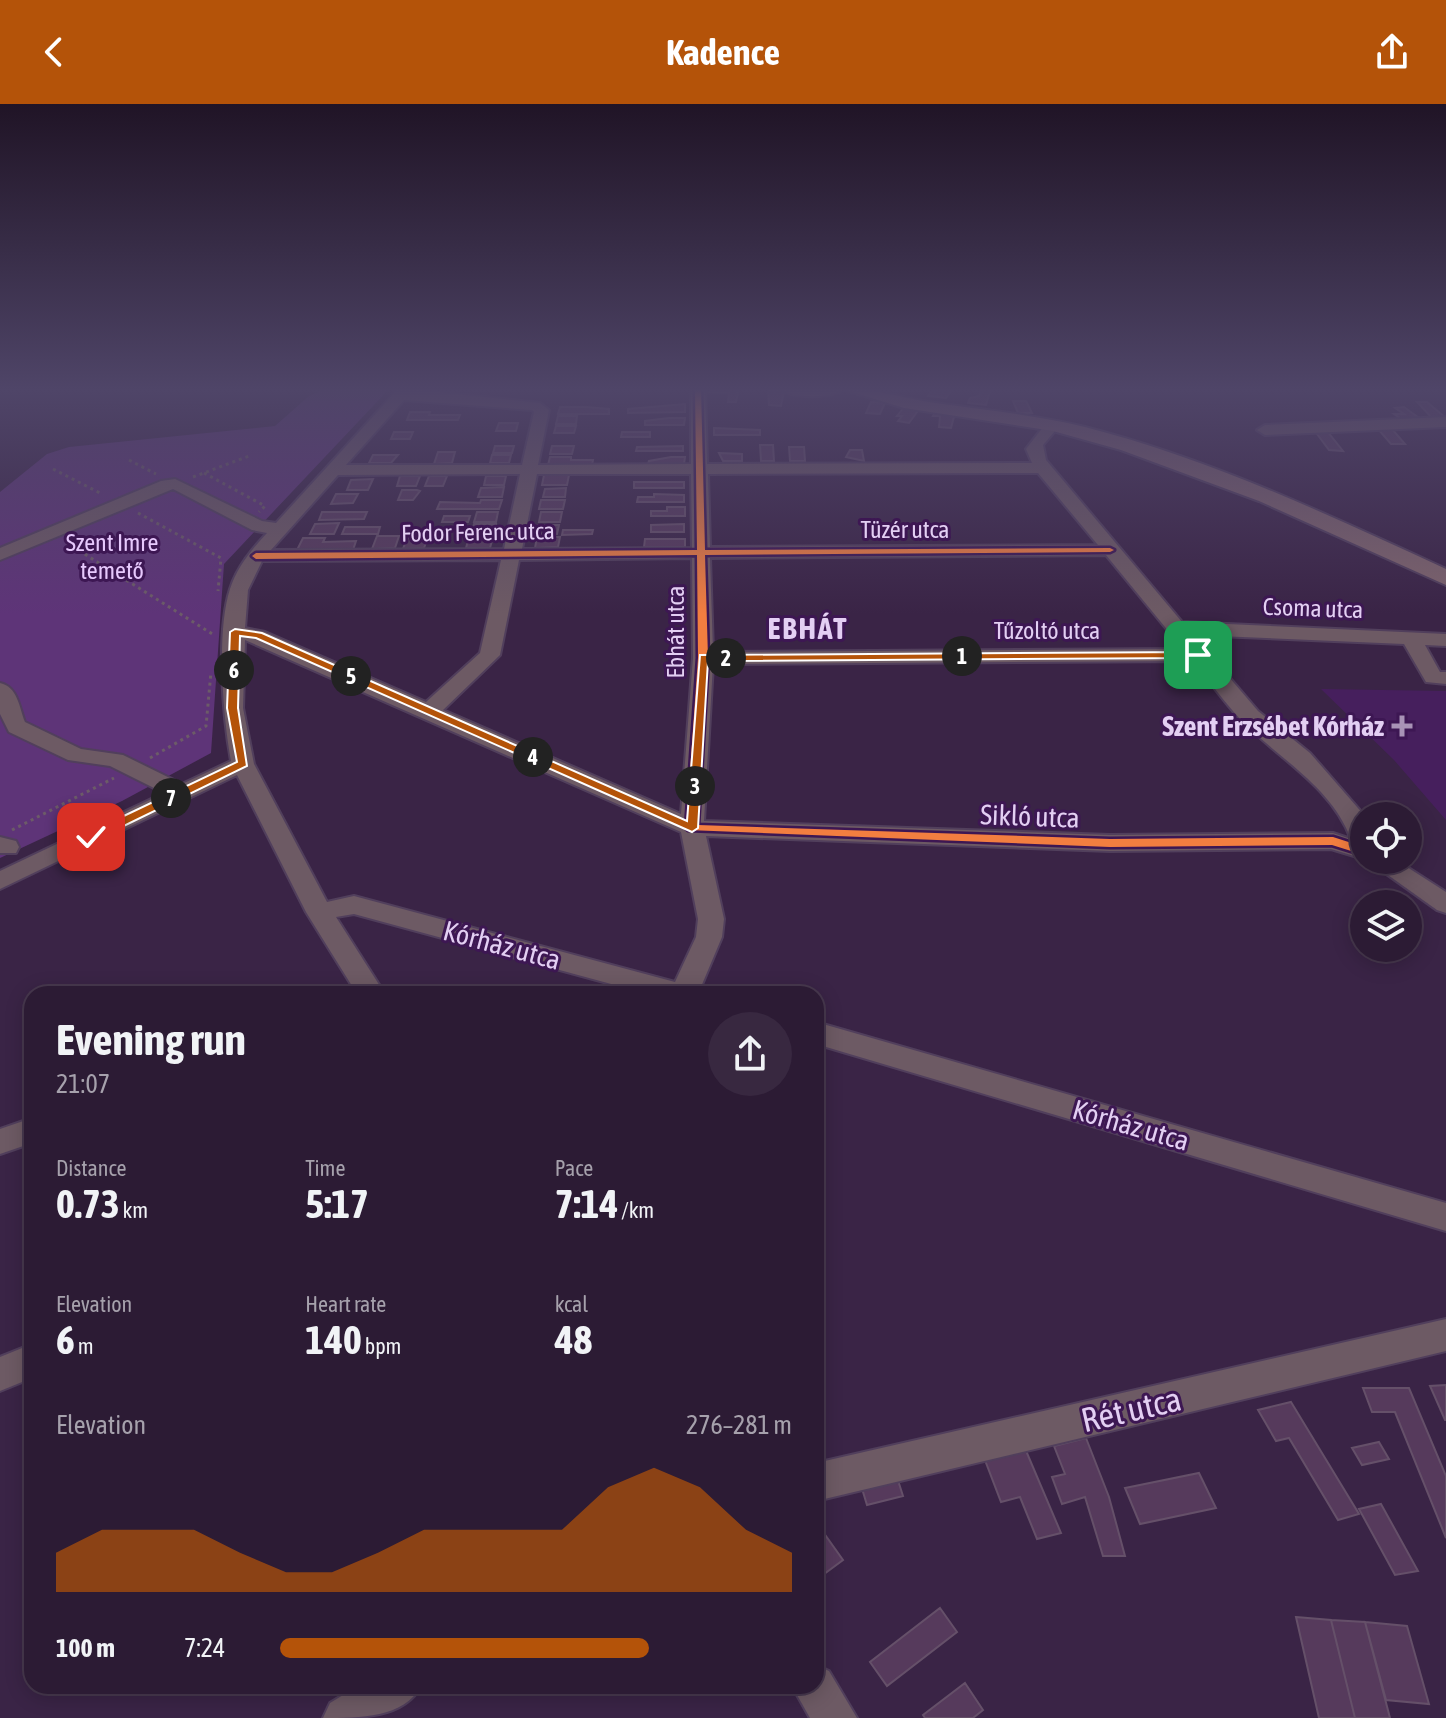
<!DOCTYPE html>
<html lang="en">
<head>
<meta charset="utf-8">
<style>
	:root { --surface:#2c1b34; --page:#382840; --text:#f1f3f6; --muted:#a6a1ac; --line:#48394f; --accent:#b45309 }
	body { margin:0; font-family:"Asap Condensed",sans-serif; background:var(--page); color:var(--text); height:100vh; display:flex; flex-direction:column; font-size:30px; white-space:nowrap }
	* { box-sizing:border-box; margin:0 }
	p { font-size:26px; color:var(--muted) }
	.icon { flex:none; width:44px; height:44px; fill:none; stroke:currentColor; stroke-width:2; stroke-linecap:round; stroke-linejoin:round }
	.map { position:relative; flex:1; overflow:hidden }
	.side { position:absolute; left:24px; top:882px; width:800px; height:708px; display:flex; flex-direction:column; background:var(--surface); border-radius:24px; box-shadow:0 4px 20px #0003,0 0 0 2px var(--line) }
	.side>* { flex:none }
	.tools { position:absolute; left:1350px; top:698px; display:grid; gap:16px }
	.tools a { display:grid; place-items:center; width:72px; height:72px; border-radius:50%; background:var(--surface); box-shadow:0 4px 20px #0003,0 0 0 2px var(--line); font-size:40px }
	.pin { position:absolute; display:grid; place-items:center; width:68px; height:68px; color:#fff; margin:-34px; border-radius:16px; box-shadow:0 4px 12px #0006 }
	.km { position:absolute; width:40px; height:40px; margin:-20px; border-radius:50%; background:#222; color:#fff; font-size:22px; line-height:40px; text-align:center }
	.round { display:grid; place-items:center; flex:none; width:84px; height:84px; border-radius:42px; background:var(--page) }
	.summary { display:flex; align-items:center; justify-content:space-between; height:136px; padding:0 32px }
	h1 { font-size:44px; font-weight:700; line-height:60px }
	.stats { display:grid; grid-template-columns:repeat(3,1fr); gap:12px; height:136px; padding:8px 32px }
	.stats div { display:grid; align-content:center }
	.stats b { font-size:40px; font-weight:700 }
	.stats small { font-size:22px; font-weight:400 }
	.stats p { font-size:22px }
	.chart { height:224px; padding:16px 32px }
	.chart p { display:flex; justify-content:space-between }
	.chart svg { width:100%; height:144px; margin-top:8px; fill:var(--accent); opacity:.7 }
	ul { padding:0 32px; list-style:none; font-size:26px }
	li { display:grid; grid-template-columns:128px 96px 1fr; align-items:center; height:60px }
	li i { height:20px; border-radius:10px; background:var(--accent) }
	header { display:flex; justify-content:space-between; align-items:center; height:104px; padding:0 32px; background:var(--accent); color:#fff; font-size:36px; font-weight:700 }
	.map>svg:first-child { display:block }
</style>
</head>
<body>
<header><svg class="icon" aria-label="back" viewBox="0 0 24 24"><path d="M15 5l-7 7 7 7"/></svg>Kadence<svg class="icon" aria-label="share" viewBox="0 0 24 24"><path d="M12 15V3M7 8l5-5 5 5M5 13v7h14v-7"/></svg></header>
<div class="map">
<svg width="1446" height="1614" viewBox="0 0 1446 1614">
	<rect width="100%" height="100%" fill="#3a2446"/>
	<path fill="#461f5d" d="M 1321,585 L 1446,587 L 1446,716 L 1394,656 Z"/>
	<path fill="#5e3478" d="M 328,284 L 390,284 L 224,460 L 211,649 L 122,697 L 0,754 L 0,388 L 47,350 L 69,343 L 275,322 L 309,292 Z"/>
	<path fill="#563a5c" stroke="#655069" stroke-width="2" d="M 713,284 L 739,284 L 736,298 L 728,298 L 729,289 L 710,288 Z
		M 943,284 L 953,284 L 946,294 L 928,292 L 933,285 Z
		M 982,284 L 991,284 L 986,301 L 968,299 L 970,294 L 979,292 Z
		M 768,286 L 784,287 L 781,302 L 769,301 Z
		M 1013,297 L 1026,297 L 1032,309 L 1018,309 Z
		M 871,298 L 885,299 L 880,310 L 866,309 Z
		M 1417,298 L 1427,298 L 1446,314 L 1432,314 Z
		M 685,300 L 685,308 L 628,309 L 628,305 Z
		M 905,302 L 920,304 L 909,319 L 898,317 L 902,312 L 897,312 Z
		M 560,303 L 586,303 L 609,305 L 609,310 L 558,310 Z
		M 1404,303 L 1422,316 L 1401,315 L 1394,310 L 1404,310 L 1395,304 Z
		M 936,307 L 955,309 L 951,324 L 939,323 L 940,312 L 933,312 Z
		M 410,308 L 430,308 L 429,311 L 460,311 L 458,316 L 407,316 Z
		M 558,312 L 577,312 L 576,320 L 556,320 Z
		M 669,314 L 685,314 L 684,321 L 645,321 L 645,317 Z
		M 499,319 L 518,319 L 516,327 L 496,327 Z
		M 556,322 L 576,322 L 574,329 L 554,329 Z
		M 714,324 L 760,326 L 760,331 L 714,331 Z
		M 1378,325 L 1392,325 L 1405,340 L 1391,340 Z
		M 1314,326 L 1327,327 L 1343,347 L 1329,346 Z
		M 394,328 L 413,328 L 410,335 L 391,335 Z
		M 622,328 L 650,328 L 650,333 L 621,333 Z
		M 760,341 L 773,341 L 774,357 L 761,357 Z
		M 495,342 L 514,342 L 512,349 L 493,349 Z
		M 552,342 L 574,342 L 572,350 L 550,350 Z
		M 683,342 L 683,347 L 636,347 L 637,343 Z
		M 789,343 L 804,343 L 805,357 L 790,357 Z
		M 850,346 L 862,346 L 864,357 L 846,353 Z
		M 438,348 L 455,348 L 452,359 L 434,360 Z
		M 719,349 L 742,350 L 742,357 L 723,357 Z
		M 373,351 L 398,351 L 391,359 L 369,359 Z
		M 492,351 L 511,351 L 509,359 L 490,359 Z
		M 550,353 L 571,353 L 571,356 L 593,356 L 592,361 L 548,361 Z
		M 671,353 L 685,353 L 684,360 L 648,360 L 649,357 Z
		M 544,371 L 569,371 L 567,381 L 542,381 Z
		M 400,372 L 420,372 L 416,382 L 397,382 Z
		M 429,372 L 447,372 L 443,382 L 425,382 Z
		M 486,372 L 506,372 L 504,381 L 484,381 Z
		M 373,375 L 368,386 L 347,386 L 351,376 Z
		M 634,378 L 684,378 L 684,384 L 634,384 Z
		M 504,383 L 502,393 L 478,393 L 481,384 Z
		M 566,384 L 565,393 L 543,393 L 545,385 Z
		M 402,386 L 417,386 L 420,387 L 413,396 L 398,396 Z
		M 336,390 L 358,390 L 353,399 L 331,400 Z
		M 654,390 L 684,391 L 684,398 L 637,398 L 638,393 L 654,393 Z
		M 481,396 L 502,396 L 499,405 L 437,405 L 440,398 L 480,399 Z
		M 541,396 L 565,396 L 563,405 L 539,405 Z
		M 667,403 L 685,403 L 685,412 L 651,412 L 651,407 L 667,407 Z
		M 322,408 L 367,408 L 364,415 L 319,416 Z
		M 477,408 L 498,408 L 496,418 L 474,418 Z
		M 541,408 L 562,408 L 560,418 L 539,418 Z
		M 444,412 L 470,412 L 468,418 L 442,418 Z
		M 339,419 L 334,430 L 310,430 L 315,420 Z
		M 474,420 L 496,420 L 493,430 L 471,430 Z
		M 684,420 L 684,428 L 651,428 L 651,421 Z
		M 538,421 L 559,421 L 557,430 L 536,430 Z
		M 345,423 L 380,423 L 378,430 L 342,430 Z
		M 563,426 L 593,426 L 592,430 L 562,431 Z
		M 377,432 L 399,432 L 395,444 L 372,445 Z
		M 428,433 L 424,444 L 403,445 L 407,434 Z
		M 469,433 L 493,433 L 490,444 L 466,444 Z
		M 537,433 L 560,433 L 558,443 L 535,444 Z
		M 303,434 L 325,434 L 323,438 L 356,437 L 353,446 L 297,446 Z
		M 645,435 L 685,435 L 685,443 L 644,443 Z
		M 1446,1281 L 1446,1316 L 1445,1316 L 1430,1282 Z
		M 1363,1284 L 1409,1284 L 1446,1372 L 1446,1434 L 1395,1308 L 1372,1308 Z
		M 1291,1298 L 1359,1410 L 1338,1416 L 1289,1334 L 1276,1337 L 1258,1306 Z
		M 1086,1334 L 1109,1393 L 1125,1452 L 1103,1452 L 1085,1393 L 1062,1400 L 1052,1373 L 1065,1370 L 1054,1342 Z
		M 1379,1338 L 1389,1355 L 1362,1361 L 1352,1344 Z
		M 1024,1342 L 1061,1429 L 1037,1435 L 1020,1393 L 1001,1398 L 983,1351 Z
		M 1199,1369 L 1216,1404 L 1140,1420 L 1125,1384 Z
		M 896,1370 L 903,1392 L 867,1401 L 860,1378 Z
		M 1381,1400 L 1418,1467 L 1395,1471 L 1359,1405 Z
		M 816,1418 L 843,1456 L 816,1476 Z
		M 940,1504 L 957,1528 L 887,1582 L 870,1558 Z
		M 1296,1513 L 1331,1516 L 1355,1614 L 1319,1614 Z
		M 1331,1516 L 1365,1518 L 1390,1614 L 1355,1614 Z
		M 1365,1518 L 1407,1522 L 1429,1600 L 1386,1596 Z
		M 965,1579 L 983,1606 L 973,1614 L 925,1614 L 923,1611 Z"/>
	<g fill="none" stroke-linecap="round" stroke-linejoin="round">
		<defs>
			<path id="minor" d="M 399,284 L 540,299 L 549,306 L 538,361 L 691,360 L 691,284 L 705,284 L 707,360 L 1032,359 L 1026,345 L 1047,318 L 1057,318 L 1060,321 L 1043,341 L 1046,356 L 1182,518 L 1446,530 L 1446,542 L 1425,541 L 1440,568 L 1446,568 L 1446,580 L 1426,578 L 1404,540 L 1193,531 L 1258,607 L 1310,649 L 1364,711 L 1364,755 L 1331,745 L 1110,747 L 706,732 L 724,815 L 722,833 L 698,890 L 648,890 L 354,810 L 336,813 L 385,890 L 357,890 L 306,808 L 237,671 L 0,785 L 0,767 L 164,689 L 110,662 L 68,656 L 9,628 L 0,610 L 0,579 C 18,583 19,603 25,618 L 81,645 L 123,651 L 182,680 L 231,657 C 223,613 216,528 230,485 C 237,463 252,445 267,429 L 252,426 L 173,385 L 0,456 L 0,444 L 161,377 L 175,375 L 262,417 L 276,419 ZM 404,296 L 532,306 L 534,308 L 522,361 L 346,361 ZM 1038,369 L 1098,441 L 710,443 L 708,370 ZM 520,370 L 504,445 L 271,446 L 338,371 ZM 537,370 L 691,370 L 692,444 L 522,445 ZM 1106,451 L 1183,545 L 713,548 L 710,454 ZM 692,454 L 693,554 L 681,710 L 443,606 L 500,551 L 519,456 ZM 501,456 L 480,549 L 426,598 L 265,528 L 245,524 L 248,486 L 262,457 ZM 245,536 L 681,728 L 698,815 L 696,833 L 675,878 L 354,792 L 327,798 L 254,660 L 243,604 ZM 1193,557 C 1209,576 1224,598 1241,616 C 1279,655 1331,682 1351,735 L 1333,729 L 1110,731 L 704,717 L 713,560 Z
				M 778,284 L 846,284 C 831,295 793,295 778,284 Z
				M 1446,313 L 1446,323 L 1265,331 L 1257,326 L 1265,321 Z
				M 0,733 L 16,737 L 19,743 L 16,749 L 0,749 Z
				M 1367,756 L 1396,756 L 1446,788 L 1446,809 L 1437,806 Z
				M 816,918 L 1446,1099 L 1446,1127 L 816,940 Z
				M 32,1014 L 32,1039 L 0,1050 L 0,1025 Z
				M 1446,1215 L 1446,1247 L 816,1397 L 816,1359 Z
				M 32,1240 L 32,1274 L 0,1287 L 0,1253 Z
				M 816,1561 L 829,1567 L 857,1614 L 810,1614 L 792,1582 L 816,1582 Z
				M 358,1582 L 421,1582 C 404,1614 360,1614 323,1614 L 330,1599 Z"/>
			<path id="major" d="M 839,284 C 872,284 902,294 935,299 C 985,306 1035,311 1085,323 C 1210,355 1329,411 1446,465 L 1446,481 L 1259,397 L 1121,346 L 1053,327 L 904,304 Z"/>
		</defs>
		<use href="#minor" stroke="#513f5c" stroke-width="4"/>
		<use href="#major" stroke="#513f5c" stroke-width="4"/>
		<path stroke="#6c5b68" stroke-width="3" stroke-dasharray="3 4" stroke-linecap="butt" d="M 129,356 L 156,370
			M 53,365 L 102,390
			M 204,369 L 265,402 L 259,408
			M 193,373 L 249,352
			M 138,409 L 221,454 L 218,487
			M 67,439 L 214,531
			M 150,654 L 206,622 L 211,568
			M 12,726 L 114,674"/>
		<use href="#minor" fill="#6d5a64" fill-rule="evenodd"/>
		<use href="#major" fill="#7d636c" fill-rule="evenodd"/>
		<defs>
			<path id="cycleway" d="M 695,284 L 701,284 L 705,446 L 1110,444 L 1114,446 L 1110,448 L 705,451 L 708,554 L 698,721 L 1110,735 L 1333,733 L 1364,743 L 1364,751 L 1332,741 L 1110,743 L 688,726 L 686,724 L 698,554 L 697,451 L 256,455 L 252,452 L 256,449 L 697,446 Z"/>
		</defs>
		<use href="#cycleway" stroke="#3d1753" stroke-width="5"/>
		<use href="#cycleway" fill="#f27e40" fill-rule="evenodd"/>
	</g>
	<linearGradient id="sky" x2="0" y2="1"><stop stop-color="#201426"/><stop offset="0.56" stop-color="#4f4568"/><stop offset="1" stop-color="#4f4568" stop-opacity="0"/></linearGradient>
	<rect width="1446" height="510" fill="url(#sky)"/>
	<path fill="#b45309" stroke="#fff" stroke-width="2" d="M 235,525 L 262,529 L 687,717 L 700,551 L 1198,548 L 1203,551 L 1198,554 L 708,557 L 698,724 L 692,728 L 256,534 L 240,532 L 238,604 L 247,662 L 95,736 L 86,736 L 86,730 L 237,658 L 227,604 L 230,528 Z"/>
	<path fill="#a893b6" stroke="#3d1753" stroke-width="3" d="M1398 610h8v8h8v8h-8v8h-8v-8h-8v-8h8z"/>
	<g text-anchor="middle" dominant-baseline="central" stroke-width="6" stroke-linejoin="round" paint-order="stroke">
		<g font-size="24" fill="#e3cff3" stroke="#3d1753">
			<text x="905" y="425">Tüzér utca</text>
			<text transform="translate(478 428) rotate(-1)">Fodor Ferenc utca</text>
			<text transform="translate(1313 504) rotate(2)">Csoma utca</text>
			<text x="1047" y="526">Tűzoltó utca</text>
			<text transform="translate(675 528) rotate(-90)">Ebhát utca</text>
		</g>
		<g font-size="24" fill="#e7c9fd" stroke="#3d1753">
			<text x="112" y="438">Szent Imre<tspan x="112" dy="28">temető</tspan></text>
		</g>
		<g font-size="28" font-weight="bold" fill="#e3cff3" stroke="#3d1753" text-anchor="end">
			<text x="1384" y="622">Szent Erzsébet Kórház</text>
		</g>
		<g font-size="28" fill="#e3cff3" stroke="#3d1753">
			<text transform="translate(1030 712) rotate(2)">Sikló utca</text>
			<text transform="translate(502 841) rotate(15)">Kórház utca</text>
			<text transform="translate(1131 1021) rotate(16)">Kórház utca</text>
		</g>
		<g font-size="30" font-weight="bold" letter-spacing="2" fill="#e3cff3" stroke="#3d1753">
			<text x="808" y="524">EBHÁT</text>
		</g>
		<g font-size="34" fill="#e3cff3" stroke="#3d1753">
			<text transform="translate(1131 1305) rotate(-13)">Rét utca</text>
		</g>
	</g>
</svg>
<div class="tools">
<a><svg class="icon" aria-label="locate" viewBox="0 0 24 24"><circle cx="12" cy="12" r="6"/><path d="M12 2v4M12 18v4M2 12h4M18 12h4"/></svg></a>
<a><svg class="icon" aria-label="layers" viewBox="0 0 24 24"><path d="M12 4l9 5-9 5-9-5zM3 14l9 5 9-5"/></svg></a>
</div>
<div class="pin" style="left:1198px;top:551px;background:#1e9e55"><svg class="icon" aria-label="arrive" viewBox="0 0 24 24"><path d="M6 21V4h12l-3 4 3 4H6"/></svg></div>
<div class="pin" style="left:91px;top:733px;background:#d93025"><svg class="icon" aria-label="check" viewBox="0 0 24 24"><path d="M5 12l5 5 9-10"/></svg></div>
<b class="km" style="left:962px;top:552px">1</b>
<b class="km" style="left:726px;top:554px">2</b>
<b class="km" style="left:695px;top:682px">3</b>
<b class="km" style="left:533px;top:653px">4</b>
<b class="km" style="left:351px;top:572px">5</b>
<b class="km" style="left:234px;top:566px">6</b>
<b class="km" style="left:171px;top:694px">7</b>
<section class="side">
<div class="summary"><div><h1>Evening run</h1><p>21:07</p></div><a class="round"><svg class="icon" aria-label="share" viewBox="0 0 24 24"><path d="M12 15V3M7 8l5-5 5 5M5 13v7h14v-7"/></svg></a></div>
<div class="stats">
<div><p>Distance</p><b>0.73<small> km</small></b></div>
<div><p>Time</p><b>5:17</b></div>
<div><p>Pace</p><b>7:14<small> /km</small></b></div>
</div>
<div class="stats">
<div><p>Elevation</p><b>6<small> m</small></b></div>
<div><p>Heart rate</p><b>140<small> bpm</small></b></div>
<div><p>kcal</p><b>48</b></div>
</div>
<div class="chart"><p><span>Elevation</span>276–281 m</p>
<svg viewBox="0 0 160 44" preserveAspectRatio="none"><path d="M0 44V32L10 25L20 25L30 25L40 32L50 38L60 38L70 32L80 25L90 25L100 25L110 25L120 12L130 6L140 12L150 25L160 32V44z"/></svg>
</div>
<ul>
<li><b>100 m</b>7:24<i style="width:72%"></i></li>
</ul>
</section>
</div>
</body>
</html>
